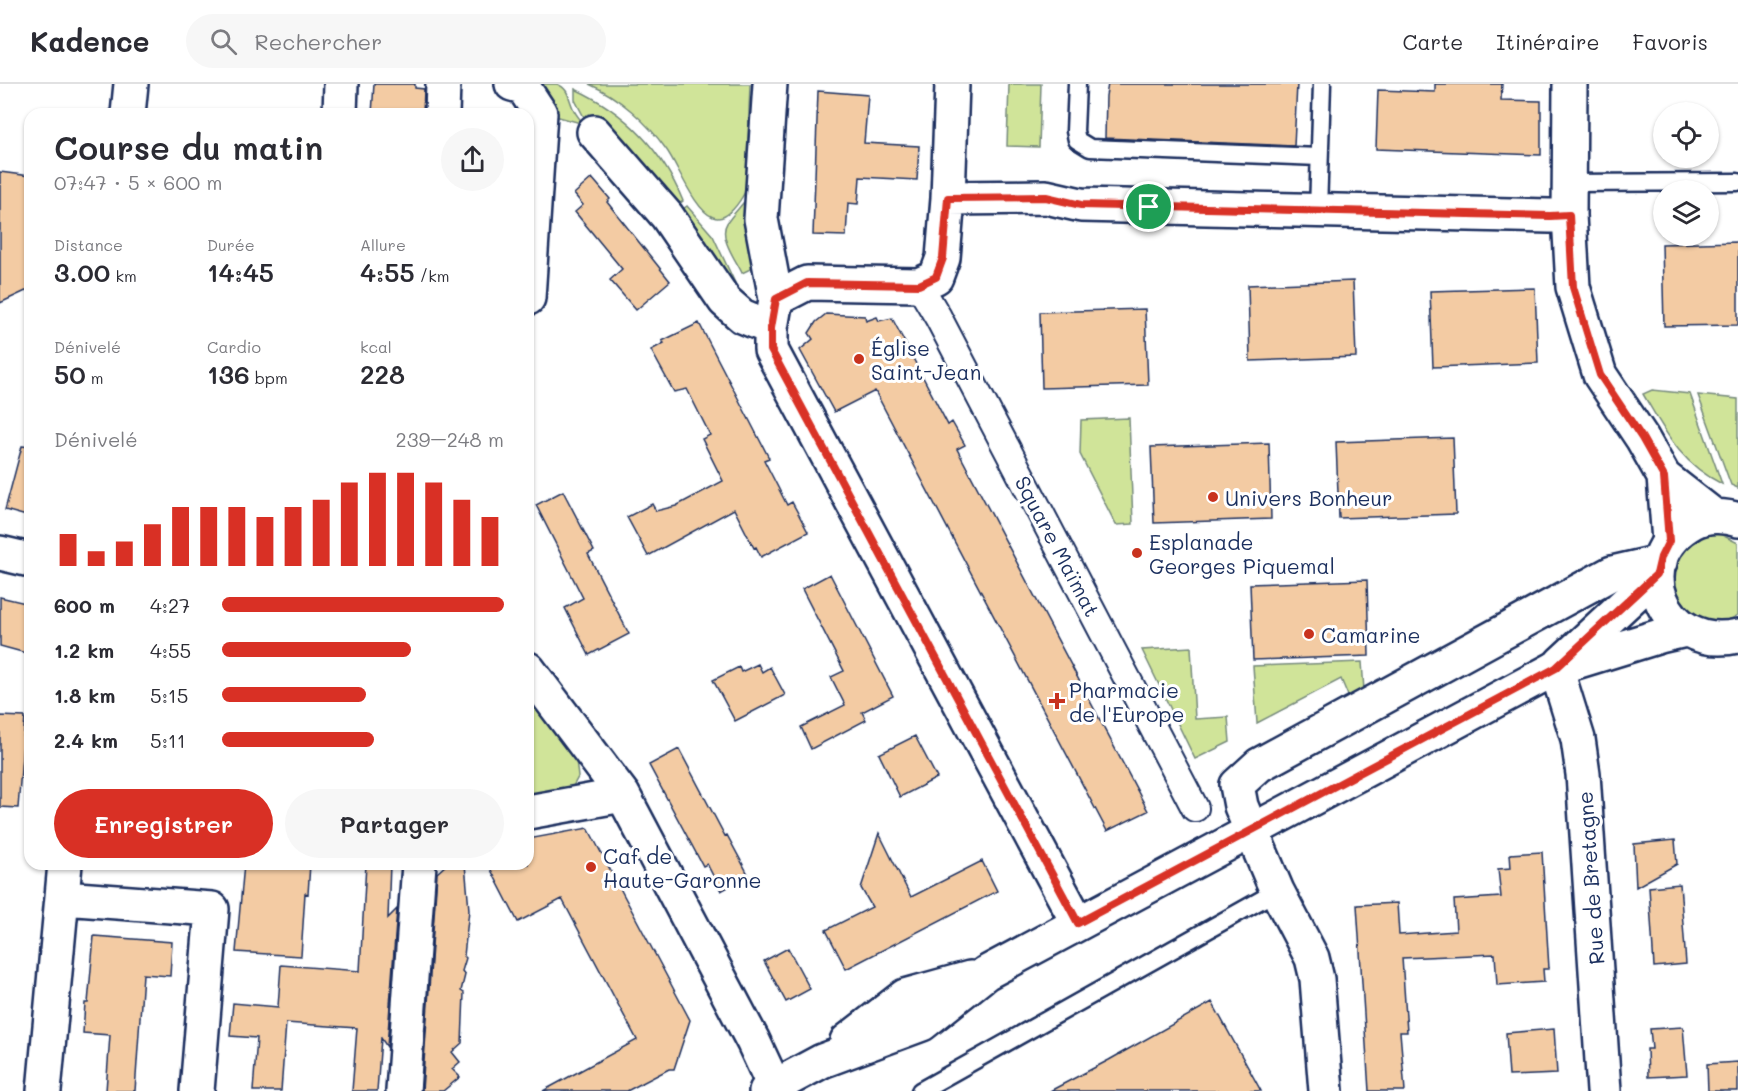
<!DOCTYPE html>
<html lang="fr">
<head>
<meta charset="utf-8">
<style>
	:root { --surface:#fff; --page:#f7f7f7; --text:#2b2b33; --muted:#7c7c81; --line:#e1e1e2; --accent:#d93025 }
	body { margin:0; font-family:Mali,sans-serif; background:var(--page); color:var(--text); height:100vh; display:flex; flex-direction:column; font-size:22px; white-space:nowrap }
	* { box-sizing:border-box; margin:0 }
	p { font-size:20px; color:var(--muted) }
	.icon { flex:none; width:33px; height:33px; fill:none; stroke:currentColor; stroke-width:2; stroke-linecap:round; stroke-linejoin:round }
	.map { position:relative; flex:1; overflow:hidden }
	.panel { position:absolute; left:24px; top:24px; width:510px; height:762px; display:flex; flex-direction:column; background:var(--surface); border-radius:18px; box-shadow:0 2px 4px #0004 }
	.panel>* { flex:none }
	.buttons { position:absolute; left:1653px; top:18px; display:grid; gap:12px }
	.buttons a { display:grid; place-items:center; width:66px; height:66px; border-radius:50%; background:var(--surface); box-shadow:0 2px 4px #0004; font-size:30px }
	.pin { position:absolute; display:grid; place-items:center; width:51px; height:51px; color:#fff; margin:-26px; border:3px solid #fff; border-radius:50%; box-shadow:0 2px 6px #0007 }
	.round { display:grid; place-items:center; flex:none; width:63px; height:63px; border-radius:32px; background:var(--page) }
	.summary { display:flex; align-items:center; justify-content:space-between; height:102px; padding:0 30px }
	h1 { font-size:33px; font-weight:600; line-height:45px }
	.figures { display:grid; grid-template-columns:repeat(3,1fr); gap:9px; height:102px; padding:6px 30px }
	.figures div { display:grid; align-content:center }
	.figures b { font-size:26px; font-weight:600 }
	.figures small { font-size:16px; font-weight:400 }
	.figures p { font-size:16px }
	.chart { height:168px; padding:12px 30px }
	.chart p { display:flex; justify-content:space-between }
	.chart svg { width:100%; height:108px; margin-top:6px; stroke:var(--accent); stroke-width:6 }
	.action { display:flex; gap:12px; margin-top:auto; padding:12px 30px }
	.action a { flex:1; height:69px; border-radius:36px; background:var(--accent); color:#fff; font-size:24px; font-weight:600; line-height:69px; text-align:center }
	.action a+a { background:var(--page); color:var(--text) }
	ul { padding:0 30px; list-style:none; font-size:20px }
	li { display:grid; grid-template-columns:96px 72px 1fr; align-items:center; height:45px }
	li i { height:15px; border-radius:8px; background:var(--accent) }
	header { display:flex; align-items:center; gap:36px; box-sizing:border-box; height:84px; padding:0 30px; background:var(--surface); border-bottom:2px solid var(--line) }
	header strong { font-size:28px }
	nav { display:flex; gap:33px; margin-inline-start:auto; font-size:21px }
	.search { width:420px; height:54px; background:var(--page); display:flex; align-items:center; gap:15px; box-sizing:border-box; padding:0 21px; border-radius:33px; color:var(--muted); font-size:22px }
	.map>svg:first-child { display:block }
</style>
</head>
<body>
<header>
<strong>Kadence</strong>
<div class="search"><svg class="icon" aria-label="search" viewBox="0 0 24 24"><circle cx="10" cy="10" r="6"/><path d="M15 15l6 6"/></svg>Rechercher</div>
<nav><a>Carte</a><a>Itinéraire</a><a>Favoris</a></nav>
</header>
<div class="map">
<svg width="1738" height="1007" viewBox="0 0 1738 1007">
	<rect width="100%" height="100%" fill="#fff"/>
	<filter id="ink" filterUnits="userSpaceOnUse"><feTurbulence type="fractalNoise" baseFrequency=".0167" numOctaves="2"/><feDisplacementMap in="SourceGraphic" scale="12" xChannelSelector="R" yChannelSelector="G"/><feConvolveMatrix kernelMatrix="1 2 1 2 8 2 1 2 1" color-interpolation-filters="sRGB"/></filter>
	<g filter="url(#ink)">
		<path fill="#d0e499" stroke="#768a7c" stroke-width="1.5" d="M 521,0 L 557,0 C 569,5 568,13 573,24 C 575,30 580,35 584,40 L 548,30 Z
			M 589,0 L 750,0 L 746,106 C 741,116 727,139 713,133 C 694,126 678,81 666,65 C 647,38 619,13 589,0 Z
			M 1009,0 L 1041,0 L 1039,63 L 1007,62 Z
			M 575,5 C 625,28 662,66 683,117 L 670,127 L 584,33 L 575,16 Z
			M 751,108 L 763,179 L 742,189 C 736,176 718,153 727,139 C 734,128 744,120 751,108 Z
			M 687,122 L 713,152 L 735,199 L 735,207 L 674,132 Z
			M 1652,306 L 1690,310 L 1722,400 C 1680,379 1666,349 1643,310 Z
			M 1698,311 L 1738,315 L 1738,404 L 1731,401 Z
			M 1129,334 L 1133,440 L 1116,441 L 1080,370 L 1081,336 Z
			M 1706,450 L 1720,450 L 1738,459 L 1738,531 C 1717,545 1701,533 1679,525 L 1668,486 L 1681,462 Z
			M 1191,563 L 1195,635 L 1228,633 L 1230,658 L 1195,675 L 1142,566 Z
			M 1362,578 L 1364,606 L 1349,614 L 1341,595 L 1257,639 L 1253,582 Z
			M 528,610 L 576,676 L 578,693 L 572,704 L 528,716 Z"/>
		<path fill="#f3cba3" stroke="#1b2f5e" stroke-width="1.5" d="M 374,0 L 415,0 L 415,4 L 424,5 L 423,30 L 372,30 Z
			M 1108,0 L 1297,0 L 1294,62 L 1105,54 L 1106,12 Z
			M 1435,0 L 1502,0 L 1501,16 L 1541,17 L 1541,71 L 1376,65 L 1378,6 L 1435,8 Z
			M 818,7 L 868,11 L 864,59 L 919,62 L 917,96 L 860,93 L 858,120 L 848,119 L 846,152 L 813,151 Z
			M 0,88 L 30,92 L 30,205 L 0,219 Z
			M 592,94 L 610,115 L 607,118 L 670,197 L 636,226 L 610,196 L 622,185 L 575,128 L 583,121 L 574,110 Z
			M 1738,158 L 1738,241 L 1664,242 L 1662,160 Z
			M 1353,197 L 1356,273 L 1250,277 L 1248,201 Z
			M 1535,204 L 1538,279 L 1433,283 L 1430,207 Z
			M 1145,225 L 1148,301 L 1042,304 L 1040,228 Z
			M 826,230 L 865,232 L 866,237 L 877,233 L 879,237 L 892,234 L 948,341 L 952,338 L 965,361 L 957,365 L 1148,727 L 1107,747 L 875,307 L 834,328 L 800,266 L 813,255 L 809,249 L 816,238 Z
			M 699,239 L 769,374 L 764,376 L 787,421 L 792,418 L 808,448 L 761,473 L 756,463 L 754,464 L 734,425 L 648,472 L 627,433 L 652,420 L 656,427 L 676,422 L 723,397 L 702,355 L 710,351 L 687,305 L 674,308 L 651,266 L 664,259 L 662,257 Z
			M 1453,354 L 1456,430 L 1339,434 L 1336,358 Z
			M 1269,359 L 1271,435 L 1154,439 L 1151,363 Z
			M 22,362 L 30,363 L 30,433 L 5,426 Z
			M 563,407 L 594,467 L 588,470 L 629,550 L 589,571 L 565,524 L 583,514 L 536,421 Z
			M 830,490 L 893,612 L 862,628 L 866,636 L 811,665 L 801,643 L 845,621 L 831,593 L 844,587 L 802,505 Z
			M 1367,496 L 1369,572 L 1253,576 L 1250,500 Z
			M 0,513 L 30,520 L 30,553 L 26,569 L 0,562 Z
			M 758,580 L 762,588 L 770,583 L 785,611 L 735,637 L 713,596 L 739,583 L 741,588 Z
			M 0,632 L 25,633 L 18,724 L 0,723 Z
			M 915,652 L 937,694 L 900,713 L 879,670 Z
			M 679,665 L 725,752 L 727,751 L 749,792 L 721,807 L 707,780 L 703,782 L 649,681 Z
			M 588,744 L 690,936 L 674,985 L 669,985 L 627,1007 L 543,1007 L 637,956 L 562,815 L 518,838 L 488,780 L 528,780 L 528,755 Z
			M 879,749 L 911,813 L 982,777 L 997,807 L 846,885 L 826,846 L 872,823 L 861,804 Z
			M 1675,756 L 1677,780 L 1636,803 L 1634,760 Z
			M 1542,768 L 1549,885 L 1543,885 L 1544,898 L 1497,901 L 1495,870 L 1402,874 L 1407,948 L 1400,948 L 1405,1007 L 1369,1007 L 1357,821 L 1397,819 L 1399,851 L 1456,847 L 1454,816 L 1501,813 L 1498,785 L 1511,784 L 1510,770 Z
			M 244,780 L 310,780 L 308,810 L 305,809 L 301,872 L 236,868 Z
			M 366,780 L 390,780 L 388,834 L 397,825 L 387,963 L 381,954 L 377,1007 L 352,1007 L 357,944 L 286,939 L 281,1007 L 253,1007 L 257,954 L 230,952 L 233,919 L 278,923 L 281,881 L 360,887 Z
			M 447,780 L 465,780 L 469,826 L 464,872 L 466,874 L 462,887 L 465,891 L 461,907 L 464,909 L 462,959 L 452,968 L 460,978 L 452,985 L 460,993 L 443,1007 L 422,1007 L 437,789 Z
			M 1680,800 L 1686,880 L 1654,883 L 1649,803 Z
			M 94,852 L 172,858 L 170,892 L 143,890 L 135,1007 L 106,1007 L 110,951 L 83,949 L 85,919 L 88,919 Z
			M 788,864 L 810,905 L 786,918 L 764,877 Z
			M 1212,918 L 1261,1007 L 1050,1007 L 1109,976 Z
			M 1683,943 L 1687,991 L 1648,993 L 1647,965 L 1652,965 L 1650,945 Z
			M 1554,945 L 1557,990 L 1509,992 L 1506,949 Z
			M 1738,978 L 1738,1007 L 1708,1007 L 1707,980 Z"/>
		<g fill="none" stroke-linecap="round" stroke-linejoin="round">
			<defs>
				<path id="service" d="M 1077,0 L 1075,47 L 1077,56 L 1090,64 L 1319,73
					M 1569,99 L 1738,98
					M 1318,127 L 1322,0
					M 920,1007 L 1277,807"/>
				<path id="pedestrian" d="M 919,201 L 938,233 L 1195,724"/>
				<path id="minor" d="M 512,0 L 523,3 L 540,29 L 528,214
					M 770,0 L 761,135 L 776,215 L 771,244 L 771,266 L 1078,839
					M 1570,0 L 1569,131 L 1573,203 L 1600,291 L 1642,354 L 1664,393 L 1714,432
					M 128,30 L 131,0
					M 340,30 L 341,0
					M 442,30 L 443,0
					M 594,48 L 667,132 L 725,217 L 742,232 L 771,244
					M 948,114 L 1046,113 L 1081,121 L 1550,132 L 1569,131
					M 776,215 L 807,199 L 919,201 L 936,193 L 943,174 L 948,114 L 952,0
					M 1664,393 L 1669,457
					M 0,469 L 30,476
					M 1556,584 L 1578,655 L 1583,690 L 1604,1007
					M 528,585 L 623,711 L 753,957 L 774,1002
					M 528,728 L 623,711
					M 63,814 L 212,825 L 197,1007
					M 44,1007 L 65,780
					M 403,1007 L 419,780
					M 1326,1007 L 1317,895 L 1312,874 L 1277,807 L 1241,722 L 1237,701 L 1259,681 L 1612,489 L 1660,478"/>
				<path id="tertiary" d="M 1738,436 C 1724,431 1706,431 1693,438 C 1625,475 1661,569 1738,552
					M 1561,579 L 1657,490
					M 847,957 L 905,912 L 970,894
					M 766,1007 L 822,977 L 922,940 L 986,889 L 1556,584 L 1660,552 L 1686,546"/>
			</defs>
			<use href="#service" stroke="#1b2f5e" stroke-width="21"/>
			<use href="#pedestrian" stroke="#1b2f5e" stroke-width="30"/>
			<use href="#minor" stroke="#1b2f5e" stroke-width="38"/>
			<use href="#tertiary" stroke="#1b2f5e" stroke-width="38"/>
			<use href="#service" stroke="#fff" stroke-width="16"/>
			<use href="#pedestrian" stroke="#fff" stroke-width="26"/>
			<use href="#minor" stroke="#fff" stroke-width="33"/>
			<use href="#tertiary" stroke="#fff" stroke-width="33"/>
		</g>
	</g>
	<g fill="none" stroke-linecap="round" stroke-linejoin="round" filter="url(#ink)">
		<defs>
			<path id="route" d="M 1046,113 L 1081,121 L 1550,132 L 1569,131 L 1573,203 L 1600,291 L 1642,354 L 1664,393 L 1669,457 L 1661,473 L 1657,490 L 1556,584 L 1078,839 L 771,266 L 771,244 L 776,215 L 807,199 L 919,201 L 936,193 L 943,174 L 948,114 Z"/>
		</defs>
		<use href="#route" stroke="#fff" stroke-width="12"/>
		<use href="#route" stroke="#d93025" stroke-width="8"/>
	</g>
	<g fill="#c8321e" stroke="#fff" stroke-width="2">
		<circle cx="859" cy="275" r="6"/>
		<circle cx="1213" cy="413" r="6"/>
		<circle cx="1137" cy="469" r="6"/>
		<circle cx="1309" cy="550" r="6"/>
		<path d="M1054 608h6v6h6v6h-6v6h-6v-6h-6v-6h6z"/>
		<circle cx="591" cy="783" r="6"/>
	</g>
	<g text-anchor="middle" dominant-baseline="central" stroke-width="6" stroke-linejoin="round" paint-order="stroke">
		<g font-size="21" fill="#1b2f5e" stroke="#fff" text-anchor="start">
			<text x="871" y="263">Église<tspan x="871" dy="24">Saint-Jean</tspan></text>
			<text x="1225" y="413">Univers Bonheur</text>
			<text x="1149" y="457">Esplanade<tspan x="1149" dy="24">Georges Piquemal</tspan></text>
			<text x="1321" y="550">Camarine</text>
			<text x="1069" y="605">Pharmacie<tspan x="1069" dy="24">de l'Europe</tspan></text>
			<text x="603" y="771">Caf de<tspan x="603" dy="24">Haute-Garonne</tspan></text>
		</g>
		<g font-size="21" fill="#1b2f5e" stroke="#fff">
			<text transform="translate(1058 462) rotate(62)">Square Maïmat</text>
			<text transform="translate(1590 794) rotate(-94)">Rue de Bretagne</text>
		</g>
	</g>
</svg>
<div class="buttons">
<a><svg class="icon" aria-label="locate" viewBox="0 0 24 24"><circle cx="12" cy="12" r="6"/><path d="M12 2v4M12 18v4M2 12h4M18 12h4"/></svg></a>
<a><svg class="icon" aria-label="layers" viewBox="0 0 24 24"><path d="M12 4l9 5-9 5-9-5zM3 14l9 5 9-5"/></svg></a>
</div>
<div class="pin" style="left:1149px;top:123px;background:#1e9e55"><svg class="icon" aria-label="arrive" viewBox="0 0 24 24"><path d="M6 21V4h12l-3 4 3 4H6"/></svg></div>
<section class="panel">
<div class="summary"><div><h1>Course du matin</h1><p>07:47 · 5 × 600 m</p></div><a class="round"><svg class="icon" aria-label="share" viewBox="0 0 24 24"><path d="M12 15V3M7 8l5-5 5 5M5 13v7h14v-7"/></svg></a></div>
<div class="figures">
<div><p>Distance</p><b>3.00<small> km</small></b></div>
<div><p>Durée</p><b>14:45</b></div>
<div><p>Allure</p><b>4:55<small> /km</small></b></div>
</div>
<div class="figures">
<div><p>Dénivelé</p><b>50<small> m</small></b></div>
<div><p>Cardio</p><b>136<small> bpm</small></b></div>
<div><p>kcal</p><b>228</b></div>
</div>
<div class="chart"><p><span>Dénivelé</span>239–248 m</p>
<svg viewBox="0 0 160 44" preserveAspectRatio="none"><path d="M5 44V31M15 44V38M25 44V34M35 44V27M45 44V20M55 44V20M65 44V20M75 44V24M85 44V20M95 44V17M105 44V10M115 44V6M125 44V6M135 44V10M145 44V17M155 44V24"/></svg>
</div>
<ul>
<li><b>600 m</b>4:27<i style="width:100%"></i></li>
<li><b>1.2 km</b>4:55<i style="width:67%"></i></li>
<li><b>1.8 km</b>5:15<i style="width:51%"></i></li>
<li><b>2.4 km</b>5:11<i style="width:54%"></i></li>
</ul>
<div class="action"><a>Enregistrer</a><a>Partager</a></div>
</section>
</div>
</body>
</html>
